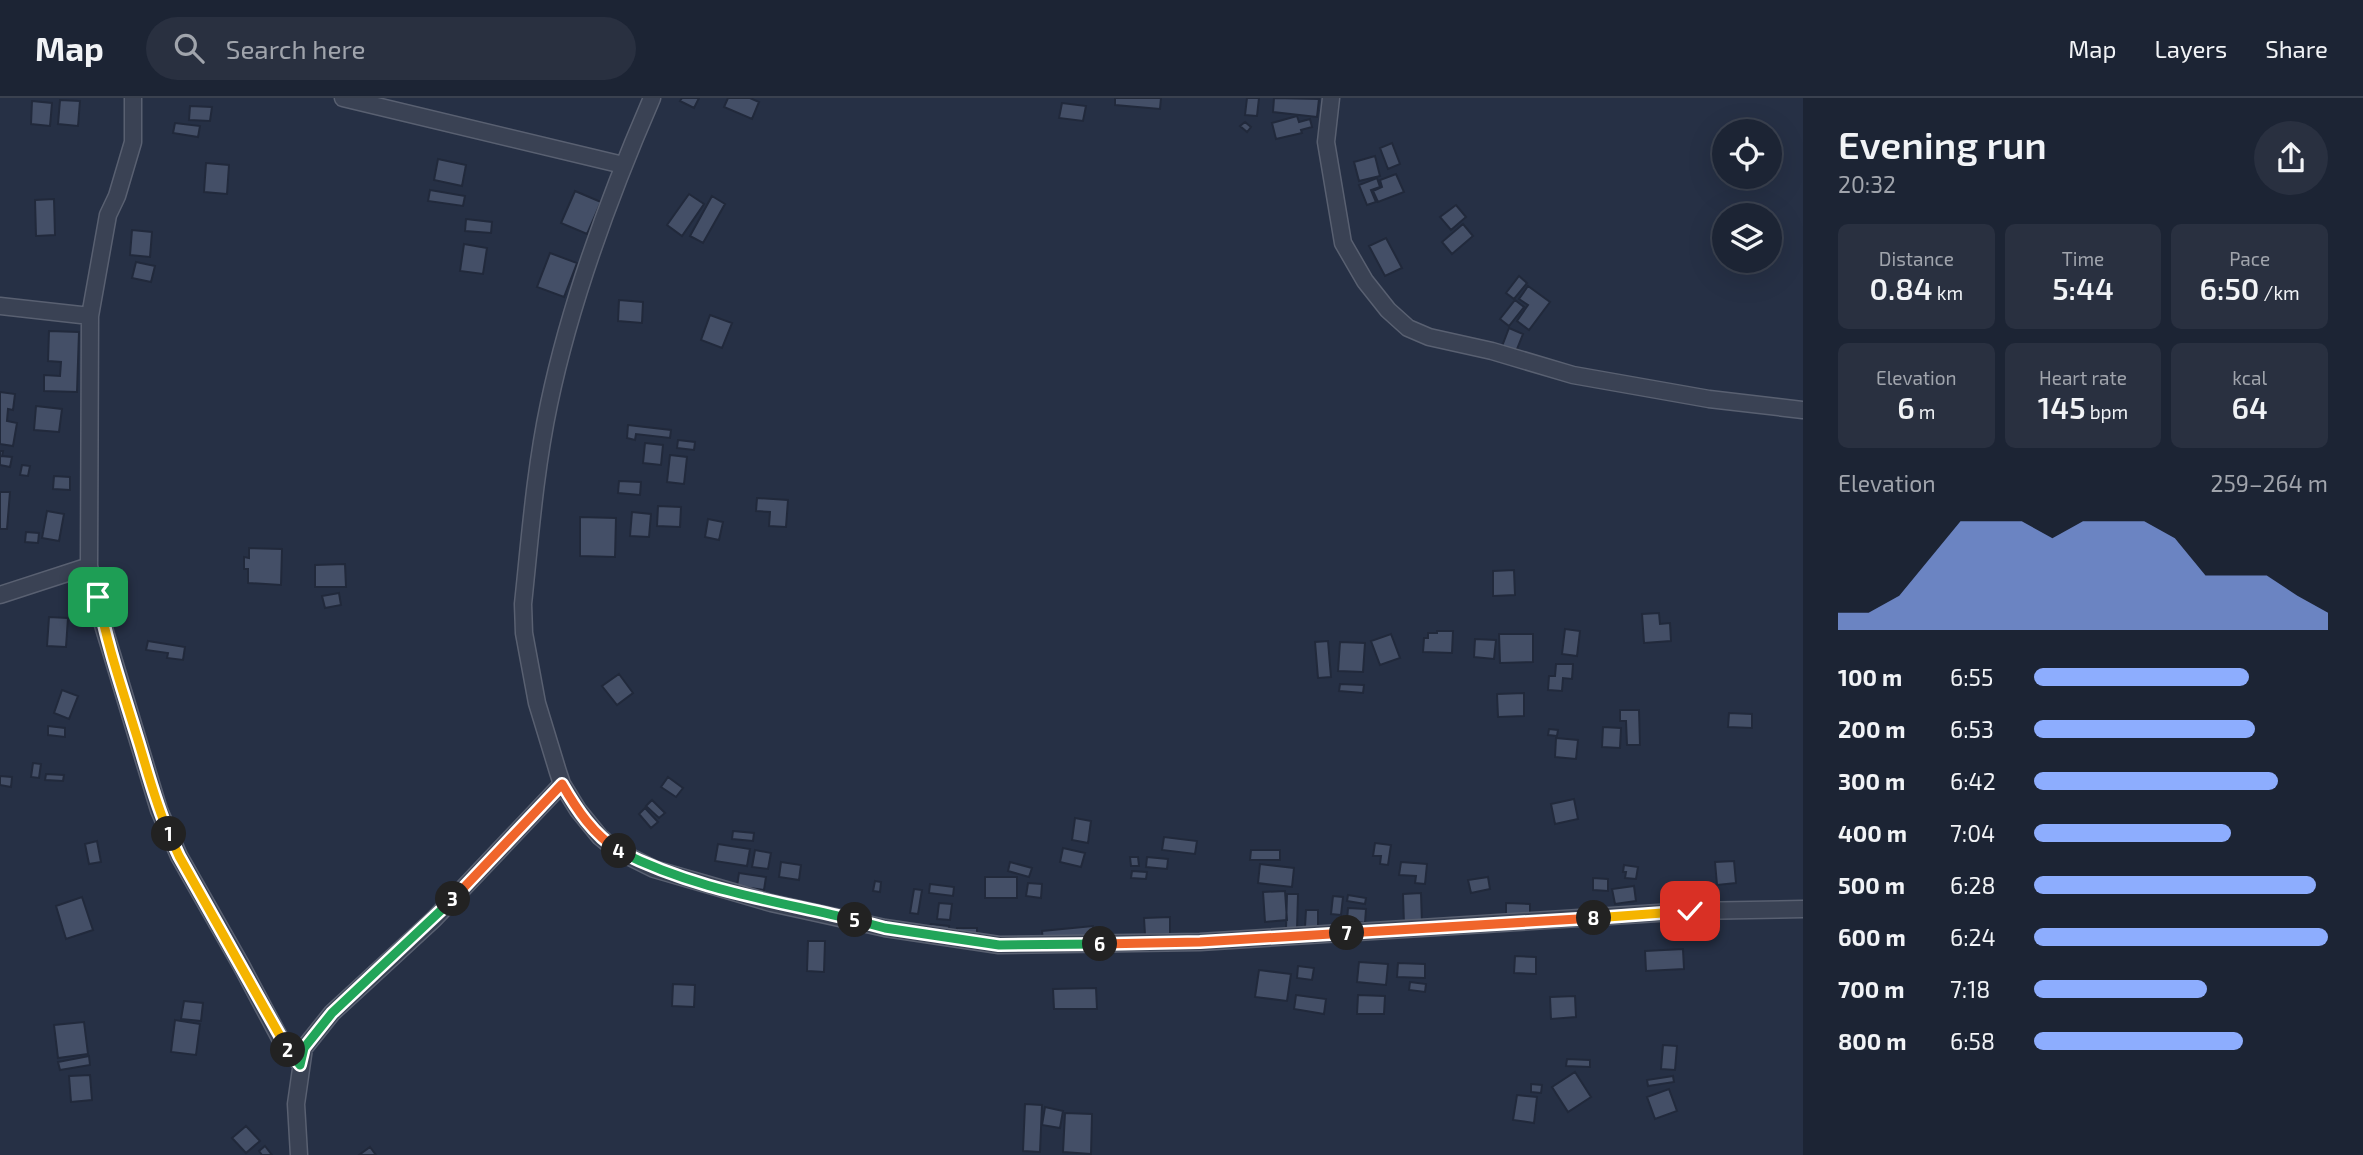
<!DOCTYPE html>
<html lang="en">
<head>
<meta charset="utf-8">
<style>
	:root { --surface:#1c2434; --page:#293040; --text:#f1f3f6; --muted:#a0a4ac; --line:#3a414f; --accent:#8dadfe }
	body { margin:0; font-family:"Exo 2",sans-serif; background:var(--page); color:var(--text); height:100vh; display:flex; flex-direction:column; font-size:26px; white-space:nowrap }
	* { box-sizing:border-box; margin:0 }
	p { font-size:23px; color:var(--muted) }
	.icon { flex:none; width:38px; height:38px; fill:none; stroke:currentColor; stroke-width:2; stroke-linecap:round; stroke-linejoin:round }
	.map { position:relative; flex:1; overflow:hidden }
	.panel { display:flex; flex-direction:column; background:var(--surface); width:560px }
	.panel>* { flex:none }
	.fabs { position:absolute; left:1712px; top:21px; display:grid; gap:14px }
	.fabs a { display:grid; place-items:center; width:70px; height:70px; border-radius:50%; background:var(--surface); box-shadow:0 7px 28px #0002,0 0 0 2px var(--line); font-size:35px }
	.pin { position:absolute; display:grid; place-items:center; width:60px; height:60px; color:#fff; margin:-30px; border-radius:14px; box-shadow:0 4px 10px #0006 }
	.km { position:absolute; width:35px; height:35px; margin:-18px; border-radius:50%; background:#222; color:#fff; font-size:19px; line-height:35px; text-align:center }
	.round { display:grid; place-items:center; flex:none; width:74px; height:74px; border-radius:37px; background:var(--page) }
	.headline { display:flex; align-items:center; justify-content:space-between; height:119px; padding:0 35px }
	h1 { font-size:38px; font-weight:600; line-height:52px }
	.figures { display:grid; grid-template-columns:repeat(3,1fr); gap:10px; height:119px; padding:7px 35px }
	.figures div { display:grid; align-content:center; border-radius:10px; background:var(--page); text-align:center }
	.figures b { font-size:30px; font-weight:600 }
	.figures small { font-size:19px; font-weight:400 }
	.figures p { font-size:19px }
	.chart { height:196px; padding:14px 35px }
	.chart p { display:flex; justify-content:space-between }
	.chart svg { width:100%; height:126px; margin-top:7px; fill:var(--accent); opacity:.7 }
	ul { padding:0 35px; list-style:none; font-size:23px }
	li { display:grid; grid-template-columns:112px 84px 1fr; align-items:center; height:52px }
	li i { height:18px; border-radius:9px; background:var(--accent) }
	header { display:flex; align-items:center; gap:42px; box-sizing:border-box; height:98px; padding:0 35px; background:var(--surface); border-bottom:2px solid var(--line) }
	header strong { font-size:33px }
	nav { display:flex; gap:38px; margin-inline-start:auto; font-size:24px }
	.search { width:490px; height:63px; background:var(--page); display:flex; align-items:center; gap:18px; box-sizing:border-box; padding:0 24px; border-radius:38px; color:var(--muted); font-size:26px }
	main { display:flex; flex:1; min-height:0 }
	.map>svg:first-child { display:block }
</style>
</head>
<body>
<header>
<strong>Map</strong>
<div class="search"><svg class="icon" aria-label="search" viewBox="0 0 24 24"><circle cx="10" cy="10" r="6"/><path d="M15 15l6 6"/></svg>Search here</div>
<nav><a>Map</a><a>Layers</a><a>Share</a></nav>
</header>
<main>
<div class="map">
<svg width="1803" height="1057" viewBox="0 0 1803 1057">
	<rect width="100%" height="100%" fill="#263045"/>
	<path fill="#444f67" stroke="#21293b" stroke-width="2" d="M 682,0 L 699,0 L 694,10 L 680,3 Z
		M 728,0 L 750,0 L 759,4 L 752,21 L 724,9 Z
		M 1115,0 L 1161,0 L 1160,11 L 1115,7 Z
		M 1247,0 L 1259,0 L 1257,18 L 1245,17 Z
		M 1274,0 L 1319,1 L 1317,19 L 1273,14 Z
		M 60,2 L 80,3 L 78,28 L 58,26 Z
		M 32,3 L 52,5 L 50,28 L 31,26 Z
		M 1062,5 L 1086,8 L 1083,23 L 1059,20 Z
		M 190,8 L 212,9 L 210,23 L 189,22 Z
		M 1297,18 L 1299,24 L 1310,21 L 1312,29 L 1301,32 L 1302,35 L 1276,41 L 1272,25 Z
		M 1245,24 L 1251,29 L 1247,34 L 1240,28 Z
		M 175,25 L 200,28 L 198,39 L 173,35 Z
		M 1392,45 L 1400,66 L 1388,71 L 1380,50 Z
		M 1375,58 L 1380,78 L 1359,83 L 1354,64 Z
		M 438,61 L 466,67 L 462,88 L 434,82 Z
		M 206,65 L 229,67 L 227,96 L 204,94 Z
		M 1396,76 L 1404,94 L 1378,104 L 1373,93 L 1382,89 L 1380,82 Z
		M 1377,80 L 1380,89 L 1371,92 L 1376,104 L 1367,107 L 1359,87 Z
		M 430,92 L 465,98 L 463,108 L 428,103 Z
		M 575,93 L 601,104 L 587,136 L 561,125 Z
		M 689,96 L 704,106 L 682,138 L 667,127 Z
		M 712,98 L 725,106 L 703,145 L 690,138 Z
		M 54,101 L 55,137 L 36,138 L 35,102 Z
		M 1456,107 L 1466,119 L 1451,132 L 1440,119 Z
		M 466,121 L 492,124 L 491,135 L 465,133 Z
		M 1463,126 L 1473,138 L 1452,156 L 1442,144 Z
		M 132,132 L 152,134 L 150,159 L 130,157 Z
		M 1386,140 L 1402,170 L 1385,178 L 1369,148 Z
		M 464,146 L 487,150 L 483,176 L 460,173 Z
		M 550,155 L 577,165 L 564,199 L 537,189 Z
		M 136,164 L 155,168 L 151,184 L 132,180 Z
		M 1519,178 L 1527,185 L 1514,201 L 1506,195 Z
		M 1528,188 L 1550,204 L 1529,232 L 1517,223 L 1528,207 L 1519,201 Z
		M 619,202 L 643,204 L 642,225 L 618,223 Z
		M 1515,202 L 1524,209 L 1509,228 L 1500,221 Z
		M 710,217 L 732,225 L 722,250 L 701,242 Z
		M 1509,230 L 1523,236 L 1515,256 L 1501,251 Z
		M 49,233 L 79,234 L 77,294 L 44,293 L 44,277 L 60,278 L 61,264 L 48,263 Z
		M 0,294 L 15,296 L 13,312 L 8,311 L 7,323 L 17,325 L 13,348 L 0,346 Z
		M 36,308 L 62,311 L 59,334 L 34,332 Z
		M 628,327 L 671,332 L 670,340 L 636,336 L 635,342 L 627,340 Z
		M 678,342 L 695,344 L 694,352 L 677,350 Z
		M 645,345 L 663,347 L 661,367 L 643,365 Z
		M 0,353 L 3,353 L 2,358 L 12,359 L 10,369 L 0,367 Z
		M 670,357 L 687,359 L 684,386 L 667,384 Z
		M 22,367 L 30,368 L 28,378 L 20,377 Z
		M 54,378 L 70,379 L 70,392 L 53,391 Z
		M 619,383 L 641,384 L 640,397 L 618,395 Z
		M 0,394 L 10,394 L 7,431 L 0,431 Z
		M 757,400 L 788,402 L 786,429 L 769,428 L 770,414 L 756,413 Z
		M 658,408 L 681,409 L 680,429 L 657,428 Z
		M 47,413 L 64,416 L 59,443 L 42,440 Z
		M 632,414 L 651,416 L 649,439 L 630,438 Z
		M 580,419 L 616,420 L 615,459 L 580,458 Z
		M 708,421 L 723,424 L 719,442 L 705,439 Z
		M 26,434 L 39,435 L 38,445 L 25,444 Z
		M 249,450 L 282,451 L 281,487 L 248,485 L 248,471 L 244,471 L 244,459 L 249,460 Z
		M 345,466 L 346,489 L 315,489 L 315,467 Z
		M 1514,472 L 1515,497 L 1493,498 L 1493,473 Z
		M 339,495 L 341,507 L 325,510 L 322,498 Z
		M 1659,515 L 1660,526 L 1670,525 L 1671,543 L 1644,545 L 1642,516 Z
		M 49,519 L 68,520 L 66,549 L 47,548 Z
		M 1565,531 L 1580,533 L 1577,558 L 1562,556 Z
		M 1437,533 L 1453,533 L 1452,555 L 1423,554 L 1424,540 L 1428,540 L 1428,535 L 1437,535 Z
		M 1391,536 L 1400,560 L 1380,567 L 1371,543 Z
		M 1499,536 L 1533,536 L 1533,564 L 1500,565 Z
		M 1475,541 L 1496,542 L 1494,561 L 1474,559 Z
		M 148,543 L 185,549 L 183,562 L 167,560 L 168,555 L 146,552 Z
		M 1328,543 L 1331,579 L 1318,580 L 1315,544 Z
		M 1340,544 L 1365,545 L 1363,574 L 1338,573 Z
		M 1556,566 L 1573,566 L 1572,581 L 1563,580 L 1562,593 L 1548,592 L 1549,578 L 1555,578 Z
		M 619,576 L 633,595 L 617,607 L 602,588 Z
		M 1340,586 L 1364,587 L 1363,595 L 1339,593 Z
		M 62,592 L 78,598 L 69,621 L 54,615 Z
		M 1524,595 L 1524,618 L 1498,619 L 1497,596 Z
		M 1620,612 L 1639,612 L 1640,647 L 1627,647 L 1626,623 L 1620,623 Z
		M 1729,615 L 1752,616 L 1752,630 L 1728,629 Z
		M 48,628 L 65,630 L 65,639 L 48,637 Z
		M 1603,629 L 1621,630 L 1620,650 L 1602,649 Z
		M 1549,631 L 1558,632 L 1557,638 L 1548,637 Z
		M 1556,640 L 1578,642 L 1576,661 L 1555,659 Z
		M 33,665 L 41,666 L 39,680 L 31,679 Z
		M 46,676 L 64,677 L 63,683 L 45,682 Z
		M 0,678 L 12,679 L 11,689 L 0,687 Z
		M 668,679 L 683,690 L 676,699 L 661,689 Z
		M 1574,701 L 1578,721 L 1555,726 L 1551,706 Z
		M 652,702 L 665,715 L 659,720 L 646,708 Z
		M 645,710 L 658,724 L 651,730 L 639,716 Z
		M 1075,720 L 1091,723 L 1088,745 L 1072,742 Z
		M 733,733 L 754,735 L 753,743 L 732,741 Z
		M 1164,739 L 1197,743 L 1195,756 L 1162,752 Z
		M 97,743 L 101,764 L 89,766 L 85,746 Z
		M 1375,745 L 1391,747 L 1388,767 L 1380,766 L 1381,758 L 1373,758 Z
		M 718,746 L 750,751 L 747,768 L 715,763 Z
		M 1063,750 L 1085,755 L 1081,769 L 1060,764 Z
		M 755,752 L 771,755 L 768,771 L 752,769 Z
		M 1251,752 L 1280,752 L 1280,762 L 1250,762 Z
		M 1130,759 L 1138,759 L 1139,768 L 1131,768 Z
		M 1147,759 L 1168,761 L 1167,771 L 1146,769 Z
		M 1734,763 L 1736,785 L 1717,787 L 1715,764 Z
		M 781,764 L 801,767 L 799,782 L 779,779 Z
		M 1010,764 L 1032,770 L 1029,779 L 1008,773 Z
		M 1401,764 L 1427,766 L 1425,786 L 1415,785 L 1416,778 L 1399,777 Z
		M 1260,766 L 1294,770 L 1292,789 L 1258,785 Z
		M 1624,767 L 1638,769 L 1636,781 L 1625,780 L 1626,774 L 1623,774 Z
		M 1132,773 L 1147,774 L 1146,781 L 1131,780 Z
		M 739,775 L 766,779 L 764,792 L 737,788 Z
		M 985,779 L 1017,779 L 1017,800 L 985,800 Z
		M 1488,779 L 1490,791 L 1471,795 L 1468,782 Z
		M 1593,780 L 1608,781 L 1608,793 L 1593,792 Z
		M 875,783 L 881,784 L 880,794 L 873,793 Z
		M 1028,785 L 1042,786 L 1041,800 L 1026,798 Z
		M 930,786 L 954,789 L 953,798 L 929,795 Z
		M 1634,788 L 1636,803 L 1615,806 L 1612,791 Z
		M 914,791 L 922,792 L 918,816 L 910,815 Z
		M 1285,793 L 1287,822 L 1265,824 L 1263,794 Z
		M 1421,795 L 1422,827 L 1404,827 L 1403,796 Z
		M 1287,796 L 1298,796 L 1297,831 L 1286,831 Z
		M 1348,797 L 1366,800 L 1365,806 L 1347,803 Z
		M 1333,798 L 1343,799 L 1341,817 L 1331,816 Z
		M 82,799 L 93,832 L 66,841 L 56,808 Z
		M 939,805 L 952,806 L 950,822 L 937,821 Z
		M 1506,805 L 1530,806 L 1530,818 L 1506,818 Z
		M 1348,810 L 1366,811 L 1365,825 L 1347,823 Z
		M 1306,812 L 1318,812 L 1318,830 L 1305,829 Z
		M 1170,819 L 1170,836 L 1145,837 L 1144,820 Z
		M 931,826 L 949,828 L 948,837 L 929,834 Z
		M 1093,828 L 1094,838 L 1043,843 L 1042,833 Z
		M 957,830 L 977,830 L 977,837 L 957,836 Z
		M 808,843 L 825,843 L 824,874 L 807,873 Z
		M 1683,851 L 1684,871 L 1646,873 L 1645,853 Z
		M 1515,858 L 1536,859 L 1536,876 L 1514,875 Z
		M 1359,864 L 1388,866 L 1386,887 L 1357,884 Z
		M 1398,865 L 1425,866 L 1425,880 L 1397,879 Z
		M 1298,868 L 1314,870 L 1312,882 L 1297,880 Z
		M 1259,872 L 1291,876 L 1287,903 L 1255,899 Z
		M 1410,884 L 1426,886 L 1425,894 L 1409,892 Z
		M 673,886 L 695,887 L 694,909 L 672,908 Z
		M 1096,890 L 1097,911 L 1054,911 L 1053,891 Z
		M 1296,897 L 1326,901 L 1324,916 L 1294,911 Z
		M 1358,897 L 1385,898 L 1384,916 L 1357,916 Z
		M 1575,898 L 1576,919 L 1551,921 L 1550,899 Z
		M 184,903 L 203,905 L 201,923 L 181,921 Z
		M 175,922 L 200,926 L 196,957 L 171,954 Z
		M 84,924 L 88,956 L 58,960 L 54,927 Z
		M 1663,947 L 1677,948 L 1675,972 L 1661,971 Z
		M 89,958 L 90,967 L 60,972 L 58,964 Z
		M 1567,961 L 1590,962 L 1590,969 L 1566,968 Z
		M 1575,974 L 1591,999 L 1568,1014 L 1552,989 Z
		M 90,977 L 92,1002 L 71,1004 L 69,978 Z
		M 1673,978 L 1674,984 L 1648,988 L 1647,982 Z
		M 1531,986 L 1542,987 L 1541,995 L 1531,994 Z
		M 1669,991 L 1677,1013 L 1655,1021 L 1647,999 Z
		M 1517,997 L 1537,999 L 1534,1025 L 1513,1022 Z
		M 1025,1006 L 1042,1007 L 1040,1054 L 1023,1053 Z
		M 1045,1009 L 1063,1013 L 1060,1030 L 1042,1027 Z
		M 1065,1015 L 1092,1016 L 1091,1056 L 1063,1054 Z
		M 246,1028 L 260,1043 L 246,1055 L 232,1040 Z
		M 265,1048 L 272,1057 L 262,1057 L 259,1053 Z
		M 370,1049 L 376,1057 L 359,1057 Z"/>
	<g fill="none" stroke-linecap="round" stroke-linejoin="round">
		<defs>
			<path id="minor" d="M 133,0 L 133,44 L 117,98 L 108,117 L 90,218 L 89,468 L 103,527 L 159,712 L 179,758 L 241,867 L 282,944 L 301,967
				M 343,0 L 623,67
				M 652,0 C 609,99 571,201 549,306 C 535,372 530,440 523,506 L 524,535 L 537,605 L 558,674 L 562,686 L 578,712 L 600,739 L 616,752 L 654,771 L 771,805 L 885,830 L 999,847 L 1200,844 L 1690,813 L 1803,811
				M 1331,0 L 1326,44 L 1343,145 L 1365,183 L 1388,212 L 1408,230 L 1429,239 L 1492,253 L 1573,277 L 1709,301 L 1803,312
				M 0,208 L 90,218
				M 0,497 L 89,468
				M 299,1057 L 296,1006 L 304,950 L 332,915 L 434,821 L 562,686"/>
		</defs>
		<use href="#minor" stroke="#596071" stroke-width="19"/>
		<use href="#minor" stroke="#3a4254" stroke-width="16"/>
	</g>
	<g fill="none" stroke-linecap="round" stroke-linejoin="round">
		<defs>
			<path id="split-1" d="M 98,499 C 107,547 123,593 137,639 C 147,671 155,704 169,736"/>
			<path id="split-2" d="M 169,736 L 179,758 L 288,952"/>
			<path id="split-3" d="M 288,952 L 300,967 L 304,950 L 332,915 L 453,801"/>
			<path id="split-4" d="M 453,801 L 562,686 C 577,712 593,736 619,753"/>
			<path id="split-5" d="M 619,753 C 696,792 772,802 855,822"/>
			<path id="split-6" d="M 855,822 L 885,830 L 999,847 L 1100,846"/>
			<path id="split-7" d="M 1100,846 L 1200,844 L 1347,835"/>
			<path id="split-8" d="M 1347,835 L 1594,820"/>
			<path id="split-9" d="M 1594,820 L 1690,813"/>
		</defs>
		<use href="#split-1" stroke="#fff" stroke-width="14"/>
		<use href="#split-2" stroke="#fff" stroke-width="14"/>
		<use href="#split-3" stroke="#fff" stroke-width="14"/>
		<use href="#split-4" stroke="#fff" stroke-width="14"/>
		<use href="#split-5" stroke="#fff" stroke-width="14"/>
		<use href="#split-6" stroke="#fff" stroke-width="14"/>
		<use href="#split-7" stroke="#fff" stroke-width="14"/>
		<use href="#split-8" stroke="#fff" stroke-width="14"/>
		<use href="#split-9" stroke="#fff" stroke-width="14"/>
		<use href="#split-1" stroke="#f5b400" stroke-width="9"/>
		<use href="#split-2" stroke="#f5b400" stroke-width="9"/>
		<use href="#split-3" stroke="#22a559" stroke-width="9"/>
		<use href="#split-4" stroke="#f0652b" stroke-width="9"/>
		<use href="#split-5" stroke="#22a559" stroke-width="9"/>
		<use href="#split-6" stroke="#22a559" stroke-width="9"/>
		<use href="#split-7" stroke="#f0652b" stroke-width="9"/>
		<use href="#split-8" stroke="#f0652b" stroke-width="9"/>
		<use href="#split-9" stroke="#f5b400" stroke-width="9"/>
	</g>
</svg>
<div class="fabs">
<a><svg class="icon" aria-label="locate" viewBox="0 0 24 24"><circle cx="12" cy="12" r="6"/><path d="M12 2v4M12 18v4M2 12h4M18 12h4"/></svg></a>
<a><svg class="icon" aria-label="layers" viewBox="0 0 24 24"><path d="M12 4l9 5-9 5-9-5zM3 14l9 5 9-5"/></svg></a>
</div>
<div class="pin" style="left:98px;top:499px;background:#1e9e55"><svg class="icon" aria-label="arrive" viewBox="0 0 24 24"><path d="M6 21V4h12l-3 4 3 4H6"/></svg></div>
<div class="pin" style="left:1690px;top:813px;background:#d93025"><svg class="icon" aria-label="check" viewBox="0 0 24 24"><path d="M5 12l5 5 9-10"/></svg></div>
<b class="km" style="left:169px;top:736px">1</b>
<b class="km" style="left:288px;top:952px">2</b>
<b class="km" style="left:453px;top:801px">3</b>
<b class="km" style="left:619px;top:753px">4</b>
<b class="km" style="left:855px;top:822px">5</b>
<b class="km" style="left:1100px;top:846px">6</b>
<b class="km" style="left:1347px;top:835px">7</b>
<b class="km" style="left:1594px;top:820px">8</b>
</div>
<section class="panel">
<div class="headline"><div><h1>Evening run</h1><p>20:32</p></div><a class="round"><svg class="icon" aria-label="share" viewBox="0 0 24 24"><path d="M12 15V3M7 8l5-5 5 5M5 13v7h14v-7"/></svg></a></div>
<div class="figures">
<div><p>Distance</p><b>0.84<small> km</small></b></div>
<div><p>Time</p><b>5:44</b></div>
<div><p>Pace</p><b>6:50<small> /km</small></b></div>
</div>
<div class="figures">
<div><p>Elevation</p><b>6<small> m</small></b></div>
<div><p>Heart rate</p><b>145<small> bpm</small></b></div>
<div><p>kcal</p><b>64</b></div>
</div>
<div class="chart"><p><span>Elevation</span>259–264 m</p>
<svg viewBox="0 0 160 44" preserveAspectRatio="none"><path d="M0 44V38L10 38L20 32L30 19L40 6L50 6L60 6L70 12L80 6L90 6L100 6L110 12L120 25L130 25L140 25L150 32L160 38V44z"/></svg>
</div>
<ul>
<li><b>100 m</b>6:55<i style="width:73%"></i></li>
<li><b>200 m</b>6:53<i style="width:75%"></i></li>
<li><b>300 m</b>6:42<i style="width:83%"></i></li>
<li><b>400 m</b>7:04<i style="width:67%"></i></li>
<li><b>500 m</b>6:28<i style="width:96%"></i></li>
<li><b>600 m</b>6:24<i style="width:100%"></i></li>
<li><b>700 m</b>7:18<i style="width:59%"></i></li>
<li><b>800 m</b>6:58<i style="width:71%"></i></li>
</ul>
</section>
</main>
</body>
</html>
